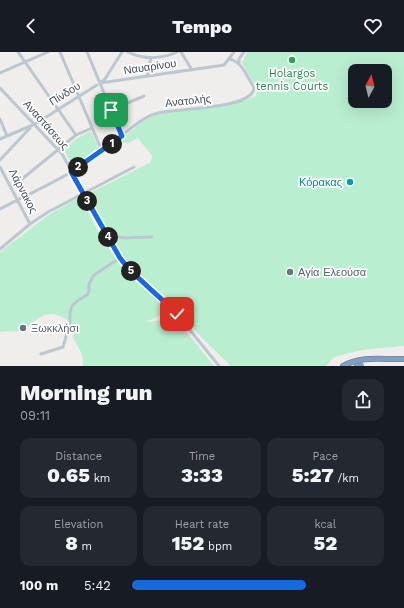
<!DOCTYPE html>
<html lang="en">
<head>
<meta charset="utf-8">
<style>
	:root { --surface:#171b24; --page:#242831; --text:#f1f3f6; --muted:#9ea1a6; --accent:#1868df }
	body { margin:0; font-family:"Work Sans",sans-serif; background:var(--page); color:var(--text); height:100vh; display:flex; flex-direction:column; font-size:15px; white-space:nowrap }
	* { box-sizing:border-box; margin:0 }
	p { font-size:13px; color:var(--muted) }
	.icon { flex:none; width:22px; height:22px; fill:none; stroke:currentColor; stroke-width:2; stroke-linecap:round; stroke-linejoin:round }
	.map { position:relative; height:314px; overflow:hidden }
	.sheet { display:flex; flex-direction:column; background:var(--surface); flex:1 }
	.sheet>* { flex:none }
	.needle { width:26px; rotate:7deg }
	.tools { position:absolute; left:348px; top:12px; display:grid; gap:8px }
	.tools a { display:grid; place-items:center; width:44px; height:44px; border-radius:8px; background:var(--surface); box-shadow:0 4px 16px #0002; font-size:20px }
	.pin { position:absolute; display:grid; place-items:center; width:34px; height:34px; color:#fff; margin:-17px; border-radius:8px; box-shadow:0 2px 6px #0006 }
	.km { position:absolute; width:20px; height:20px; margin:-10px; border-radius:50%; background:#222; color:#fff; font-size:11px; line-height:20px; text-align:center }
	.round { display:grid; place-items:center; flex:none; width:42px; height:42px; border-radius:12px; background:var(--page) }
	.summary { display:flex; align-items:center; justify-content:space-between; height:68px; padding:0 20px }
	h1 { font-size:22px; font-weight:800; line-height:30px }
	.metrics { display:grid; grid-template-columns:repeat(3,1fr); gap:6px; height:68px; padding:4px 20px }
	.metrics div { display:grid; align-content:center; border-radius:10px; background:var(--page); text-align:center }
	.metrics b { font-size:20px; font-weight:800 }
	.metrics small { font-size:11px; font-weight:400 }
	.metrics p { font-size:11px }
	ul { padding:0 20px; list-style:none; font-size:13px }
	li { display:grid; grid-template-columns:64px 48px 1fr; align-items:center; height:30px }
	li i { height:10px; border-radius:5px; background:var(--accent) }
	header { display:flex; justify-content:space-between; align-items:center; height:52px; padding:0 20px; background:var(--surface); font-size:18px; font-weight:800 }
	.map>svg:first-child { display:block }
</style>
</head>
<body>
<header><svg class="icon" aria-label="back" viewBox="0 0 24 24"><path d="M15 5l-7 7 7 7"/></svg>Tempo<svg class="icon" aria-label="heart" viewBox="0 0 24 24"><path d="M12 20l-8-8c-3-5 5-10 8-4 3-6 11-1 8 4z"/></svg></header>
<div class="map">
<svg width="404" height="314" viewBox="0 0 404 314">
	<rect width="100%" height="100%" fill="#f0eded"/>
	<path fill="#baeed0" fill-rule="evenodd" d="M 247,0 L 404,0 L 404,294 L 362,298 L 334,305 L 326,314 L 231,314 L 206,290 L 163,243 L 134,218 L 121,202 L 98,163 L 88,142 L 151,110 L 152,104 L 138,86 L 127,92 L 126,90 L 120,91 L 118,90 L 142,70 L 156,63 L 170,60 L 228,54 L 256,44 L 258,35 L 256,35 L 242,11 ZM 355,19 L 385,19 L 385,49 L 355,49 Z
		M 91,79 L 99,97 L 72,114 L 64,97 L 78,86 Z
		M 80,145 C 92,167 103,191 120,211 C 133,228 151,242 167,256 L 168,258 L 163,262 L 146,270 L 164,268 L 173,263 L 214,314 L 83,314 L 82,302 L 72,284 L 74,283 L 71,280 L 70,270 C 53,258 45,260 30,273 C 27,275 23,279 19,279 C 13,280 6,279 0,280 L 0,200 L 50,162 Z"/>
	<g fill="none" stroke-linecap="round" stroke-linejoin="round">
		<defs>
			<path id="highway" d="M 343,314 C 363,303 383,308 404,307
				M 357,314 L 361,314"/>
		</defs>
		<use href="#highway" stroke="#7089a8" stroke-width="6"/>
		<path stroke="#bdc7d0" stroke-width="3" d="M 18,0 L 76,83
			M 60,0 L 102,99
			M 87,0 L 122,84
			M 128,0 C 143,8 162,7 177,0
			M 181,0 L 192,18
			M 239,12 L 239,7 L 244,0
			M 0,21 L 48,0
			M 147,24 L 151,6
			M 100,31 L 224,13 L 234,0
			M 100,31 L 105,27 L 122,0
			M 0,36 L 62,102 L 115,198 L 129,217 L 177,262 L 219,314
			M 111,58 L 144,44
			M 0,67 L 7,84
			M 0,87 L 35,72 L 97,33
			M 0,108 L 30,76
			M 0,115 L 30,172
			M 11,136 L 76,83 L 92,76
			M 0,157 C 24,144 50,133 73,119 C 87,109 101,100 115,89 C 128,79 142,65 158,61 C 175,56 252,58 254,36 C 248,26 241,8 229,7
			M 107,183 L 126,186 L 152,185
			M 0,197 L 30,172 L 48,160 L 134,115
			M 41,302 L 63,295 L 70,271 L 70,260 L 72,254 L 77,249 L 87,243 L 89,239 L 89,232 L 94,223 L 120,206"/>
		<use href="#highway" stroke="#849ebd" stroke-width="4.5"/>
	</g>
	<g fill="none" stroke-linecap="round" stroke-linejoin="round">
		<defs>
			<path id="route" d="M 111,58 L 122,84 L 71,120 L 120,206 C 136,227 158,242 177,262"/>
		</defs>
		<use href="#route" stroke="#fff" stroke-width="8"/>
		<use href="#route" stroke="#1868df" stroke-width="5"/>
	</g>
	<circle fill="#2e9e5b" stroke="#fff" stroke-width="1.5" cx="292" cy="8" r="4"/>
	<circle fill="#0f9aa8" stroke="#fff" stroke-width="1.5" cx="350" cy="130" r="4"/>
	<g fill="#6b7280" stroke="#fff" stroke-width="1.5">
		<circle cx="290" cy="220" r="4"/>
		<circle cx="23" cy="276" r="4"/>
	</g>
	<g text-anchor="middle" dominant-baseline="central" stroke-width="3.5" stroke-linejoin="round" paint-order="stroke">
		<g font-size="11" fill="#45505a" stroke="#fff">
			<text transform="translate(150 15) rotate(-8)">Ναυαρίνου</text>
			<text transform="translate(65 42) rotate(-32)">Πίνδου</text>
			<text transform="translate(188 49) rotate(-6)">Ανατολής</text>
			<text transform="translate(46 73) rotate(48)">Αναστάσεως</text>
			<text transform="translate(23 139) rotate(62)">Λάρνακος</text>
		</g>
		<g font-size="11" fill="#27864d" stroke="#fff">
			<text x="292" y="21">Holargos<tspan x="292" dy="13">tennis Courts</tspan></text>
		</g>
		<g font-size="11" fill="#0d838f" stroke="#fff" text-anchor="end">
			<text x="342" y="130">Κόρακας</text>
		</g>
		<g font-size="11" fill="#5b616d" stroke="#fff" text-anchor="start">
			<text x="298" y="220">Αγία Ελεούσα</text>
			<text x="31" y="276">Ξωκκλήσι</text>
		</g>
	</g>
</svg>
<div class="tools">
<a><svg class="needle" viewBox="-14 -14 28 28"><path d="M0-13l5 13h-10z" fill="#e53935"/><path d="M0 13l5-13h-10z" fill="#9ea1a6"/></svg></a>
</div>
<div class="pin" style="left:111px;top:58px;background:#1e9e55"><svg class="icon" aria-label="arrive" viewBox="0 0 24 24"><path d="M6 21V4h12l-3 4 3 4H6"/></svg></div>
<div class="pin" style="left:177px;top:262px;background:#d93025"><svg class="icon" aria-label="check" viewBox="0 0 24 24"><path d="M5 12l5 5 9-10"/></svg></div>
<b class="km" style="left:112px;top:92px">1</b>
<b class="km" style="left:78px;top:115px">2</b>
<b class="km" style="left:87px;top:149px">3</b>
<b class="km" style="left:108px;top:185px">4</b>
<b class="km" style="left:131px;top:219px">5</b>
</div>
<section class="sheet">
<div class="summary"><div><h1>Morning run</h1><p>09:11</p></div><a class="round"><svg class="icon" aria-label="share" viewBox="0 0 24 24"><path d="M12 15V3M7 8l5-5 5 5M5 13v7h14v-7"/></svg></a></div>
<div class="metrics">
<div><p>Distance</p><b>0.65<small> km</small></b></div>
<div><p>Time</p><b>3:33</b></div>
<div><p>Pace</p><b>5:27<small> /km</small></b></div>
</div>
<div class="metrics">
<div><p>Elevation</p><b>8<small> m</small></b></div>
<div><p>Heart rate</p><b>152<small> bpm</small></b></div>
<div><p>kcal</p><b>52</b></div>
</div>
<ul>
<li><b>100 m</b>5:42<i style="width:69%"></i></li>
</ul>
</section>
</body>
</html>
